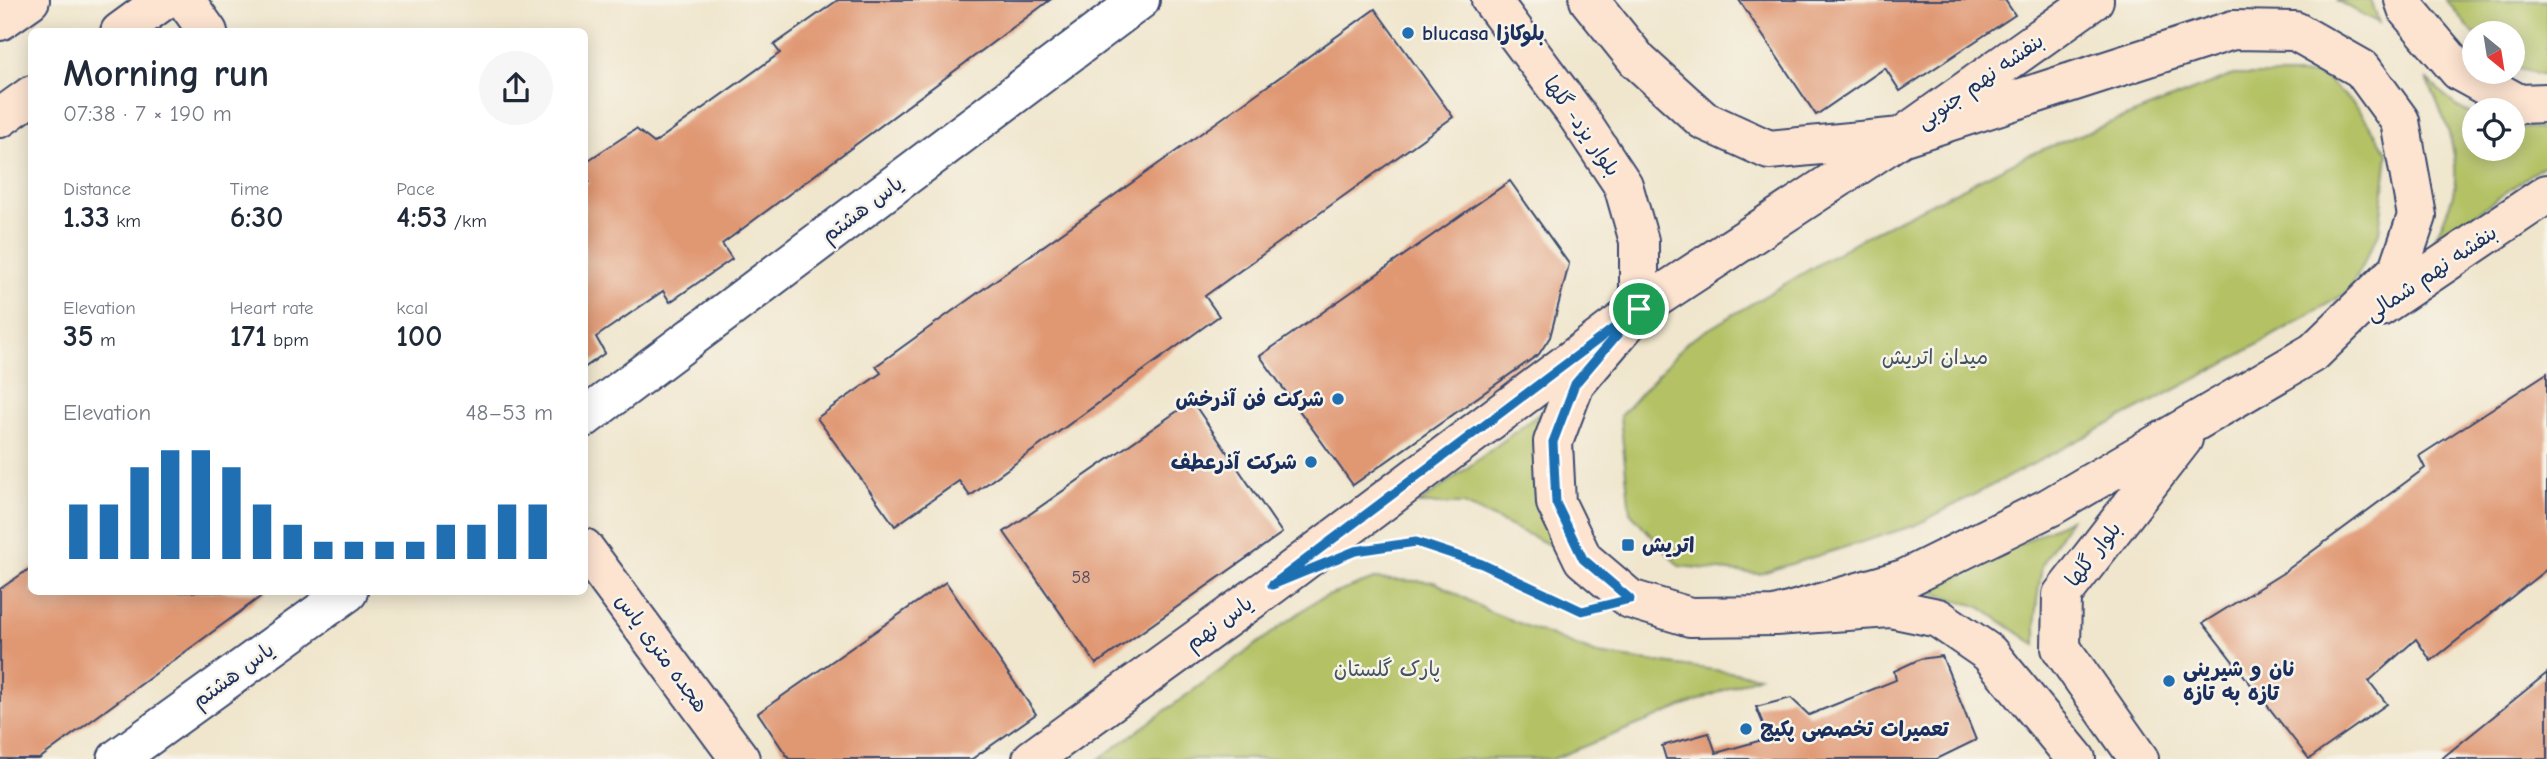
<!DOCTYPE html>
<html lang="en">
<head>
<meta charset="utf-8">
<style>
	:root { --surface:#fff; --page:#f6f6f7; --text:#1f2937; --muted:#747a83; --accent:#1f6fb2 }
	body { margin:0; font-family:"Comic Neue","Playpen Sans Arabic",sans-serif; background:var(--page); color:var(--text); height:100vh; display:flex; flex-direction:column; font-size:26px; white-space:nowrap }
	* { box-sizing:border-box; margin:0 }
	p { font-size:23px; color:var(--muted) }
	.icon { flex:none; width:38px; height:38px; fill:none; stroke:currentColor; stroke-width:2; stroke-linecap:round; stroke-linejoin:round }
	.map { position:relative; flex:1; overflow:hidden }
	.details { position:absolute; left:28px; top:28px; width:560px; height:567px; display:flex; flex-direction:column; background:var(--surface); border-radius:10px; box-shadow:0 4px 18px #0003 }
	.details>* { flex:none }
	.needle { width:46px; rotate:150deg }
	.fabs { position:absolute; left:2462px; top:21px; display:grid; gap:14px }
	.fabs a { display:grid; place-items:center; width:63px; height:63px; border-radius:50%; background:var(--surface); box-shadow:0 4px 18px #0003; font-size:35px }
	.pin { position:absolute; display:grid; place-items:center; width:60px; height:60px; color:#fff; margin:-30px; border:4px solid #fff; border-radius:50%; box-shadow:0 2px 7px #0007 }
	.round { display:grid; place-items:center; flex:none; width:74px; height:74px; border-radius:37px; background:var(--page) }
	.head { display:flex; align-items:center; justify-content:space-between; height:119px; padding:0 35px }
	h1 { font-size:38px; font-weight:600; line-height:52px }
	.metrics { display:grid; grid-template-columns:repeat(3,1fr); gap:10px; height:119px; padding:7px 35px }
	.metrics div { display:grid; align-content:center }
	.metrics b { font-size:30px; font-weight:600 }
	.metrics small { font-size:19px; font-weight:400 }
	.metrics p { font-size:19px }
	.chart { height:196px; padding:14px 35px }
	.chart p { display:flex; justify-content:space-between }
	.chart svg { width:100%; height:126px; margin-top:7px; stroke:var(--accent); stroke-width:6 }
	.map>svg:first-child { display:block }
</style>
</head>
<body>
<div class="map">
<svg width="2547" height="759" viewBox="0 0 2547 759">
	<rect width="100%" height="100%" fill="#f7f3e8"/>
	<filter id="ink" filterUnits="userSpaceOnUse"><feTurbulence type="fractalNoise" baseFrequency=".0143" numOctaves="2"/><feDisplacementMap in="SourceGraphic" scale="14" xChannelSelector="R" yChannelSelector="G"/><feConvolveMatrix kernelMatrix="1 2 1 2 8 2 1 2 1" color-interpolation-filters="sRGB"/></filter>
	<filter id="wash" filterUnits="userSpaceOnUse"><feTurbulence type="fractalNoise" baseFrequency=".00686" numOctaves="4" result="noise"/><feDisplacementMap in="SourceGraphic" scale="28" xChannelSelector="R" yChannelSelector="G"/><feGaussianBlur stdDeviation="1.57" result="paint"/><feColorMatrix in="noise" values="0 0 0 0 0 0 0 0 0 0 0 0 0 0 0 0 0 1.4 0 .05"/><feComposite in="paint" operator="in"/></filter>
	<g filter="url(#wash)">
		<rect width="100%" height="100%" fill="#f0e6cd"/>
		<path fill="#b4c265" stroke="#687862" stroke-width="2" d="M 2336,0 L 2371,0 L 2379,23 Z
			M 2446,0 L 2547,0 L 2547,75 L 2513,68 L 2513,33 L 2474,34 Z
			M 2233,75 L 2322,75 L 2358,108 L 2388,153 L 2379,233 L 2348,292 L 2222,365 L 1916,525 L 1759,574 L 1679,566 L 1630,512 L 1620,416 L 1687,342 L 1866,236 L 2031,154 Z
			M 2427,79 L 2457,107 L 2474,115 L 2474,149 L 2513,149 L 2513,127 L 2547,129 L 2547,163 L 2433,244 C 2439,228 2449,211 2453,194 C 2462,153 2443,115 2427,79 Z
			M 1539,414 L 1536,507 L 1554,547 L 1464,504 L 1419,504 Z
			M 2070,519 L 2042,565 L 2036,608 L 2036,645 L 1980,607 L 1927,591 Z
			M 1374,579 L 1435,582 L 1488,611 L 1597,654 L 1759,676 L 1553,759 L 1099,759 L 1317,600 Z"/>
		<g id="blocks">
			<path fill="#e09873" d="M 838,0 L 1050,0 L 722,244 L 732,259 L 670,302 L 663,291 L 596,337 L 605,353 L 584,368 L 584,185 L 589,182 L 584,178 L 584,163 L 636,129 L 654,143 L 780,53 L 774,45 Z
				M 1739,0 L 2005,0 L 2015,15 L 1900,91 L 1885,68 L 1816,115 Z
				M 1375,9 L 1453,117 L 1205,296 L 1219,316 L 970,496 L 959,481 L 895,526 L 817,418 L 881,373 L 876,366 L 937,322 Z
				M 1510,181 L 1569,264 L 1550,337 L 1539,354 L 1353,485 L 1260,356 Z
				M 2547,373 L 2547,569 L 2431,661 L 2416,639 L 2369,681 L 2387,704 L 2309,759 L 2203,623 L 2283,573 L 2425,468 L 2419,456 Z
				M 1192,401 L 1282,533 L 1096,664 L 1004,532 Z
				M 32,567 L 32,592 L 267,592 L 39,759 L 0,759 L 0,589 Z
				M 946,582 L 1036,714 L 972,759 L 789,759 L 758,713 Z
				M 1942,656 L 1976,740 L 1937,759 L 1666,759 L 1662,746 L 1709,733 L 1716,753 L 1769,738 L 1756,707 L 1791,698 L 1809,715 L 1896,680 L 1894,671 L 1920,659 Z
				M 2547,673 L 2547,759 L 2441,759 Z"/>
		</g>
	</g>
	<g filter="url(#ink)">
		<use href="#blocks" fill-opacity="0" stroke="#3b4a6f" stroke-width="2"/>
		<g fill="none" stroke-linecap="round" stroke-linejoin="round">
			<defs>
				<path id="street" d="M 584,418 L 1140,0
					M 117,759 L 348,592"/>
				<path id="secondary" d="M 185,0 L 208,32
					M 1589,0 L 1638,61 L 1703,120 L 1769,150 L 1901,137 L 2094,0
					M 2404,0 L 2408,11 L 2459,71 L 2519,104 L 2547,103
					M 0,21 L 30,0
					M 120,32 L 164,0
					M 0,118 L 32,95
					M 2380,307 L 2547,194
					M 584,548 L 740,759
					M 1775,616 L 1904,579 L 2050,507 L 2314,352 L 2399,269 L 2417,216 L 2400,121 L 2362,69 L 2295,31 L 2233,30 L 1901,137 L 1639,309 L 1575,384 L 1553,442 L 1556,503 L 1583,559 L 1630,599 L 1690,617 L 1775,616 L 1890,608 L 1938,618 L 1989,653 L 2076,759
					M 1032,759 L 1272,585 L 1639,309 L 1639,241 L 1623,185 L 1576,114 L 1491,0
					M 2139,759 L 2061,648 L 2062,595 L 2183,439"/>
			</defs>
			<use href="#street" stroke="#3b4a6f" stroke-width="42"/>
			<use href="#secondary" stroke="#3b4a6f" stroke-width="42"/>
			<path stroke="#3b4a6f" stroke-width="4.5" stroke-dasharray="2 5" stroke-linecap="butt" d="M 1392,546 C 1449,538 1521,583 1573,607"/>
			<use href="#street" stroke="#fff" stroke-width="38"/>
			<use href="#secondary" stroke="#fde4d1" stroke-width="38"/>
		</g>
	</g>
	<g fill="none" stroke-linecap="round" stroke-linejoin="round" filter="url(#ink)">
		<defs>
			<path id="route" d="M 1639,309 L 1575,384 L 1553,442 L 1556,503 L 1583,559 L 1630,599 L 1582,611 L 1482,564 L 1416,542 L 1355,551 L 1272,585 Z"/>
		</defs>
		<use href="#route" stroke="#fff" stroke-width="14"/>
		<use href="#route" stroke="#1f6fb2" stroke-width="9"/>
	</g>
	<g fill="#1f6fb2" stroke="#f7f3e8" stroke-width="2.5">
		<circle cx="1408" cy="33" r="7"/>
		<circle cx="1338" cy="399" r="7"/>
		<circle cx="1311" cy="462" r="7"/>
		<rect x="1621" y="538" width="14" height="14" rx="3.5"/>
		<circle cx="2169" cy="681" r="7"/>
		<circle cx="1746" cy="729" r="7"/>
	</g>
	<g text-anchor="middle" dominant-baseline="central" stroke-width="5" stroke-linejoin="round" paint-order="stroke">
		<g font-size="18" fill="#4c4963">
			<text x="1081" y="577">58</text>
		</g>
		<g font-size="21" font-weight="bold" fill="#1b2f5e" stroke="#f7f3e8" text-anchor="start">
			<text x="1422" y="33">blucasa بلوکازا</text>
			<text x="1324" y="399" text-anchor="end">شرکت فن آذرخش</text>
			<text x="1297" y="462" text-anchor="end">شرکت آذرعطف</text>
			<text x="1642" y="545">اتریش</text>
			<text x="2183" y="669">نان و شیرینی<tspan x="2183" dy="24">تازه به تازه</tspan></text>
			<text x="1760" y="729">تعمیرات تخصصی پکیج</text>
		</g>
		<g font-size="21" fill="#1b2f5e" stroke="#f7f3e8">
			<text transform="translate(1980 81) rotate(-35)">بنفشه نهم جنوبی</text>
			<text transform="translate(1582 126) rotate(55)">بلوار یزد- گلها</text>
			<text transform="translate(862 209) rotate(-37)">یاس هشتم</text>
			<text transform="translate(2431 273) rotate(-34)">بنفشه نهم شمالی</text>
			<text transform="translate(2093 554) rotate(-52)">بلوار گلها</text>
			<text transform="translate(1219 623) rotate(-36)">یاس نهم</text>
			<text transform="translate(662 653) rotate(54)">هجده متری یاس</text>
			<text transform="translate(233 675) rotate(-36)">یاس هشتم</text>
		</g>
		<g font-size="21" fill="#415460" stroke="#f7f3e8">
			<text x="1935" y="357">میدان اتریش</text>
			<text x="1387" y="669">پارک گلستان</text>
		</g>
	</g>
</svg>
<div class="fabs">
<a><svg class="needle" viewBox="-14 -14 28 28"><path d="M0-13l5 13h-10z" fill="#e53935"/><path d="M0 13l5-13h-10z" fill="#747a83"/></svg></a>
<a><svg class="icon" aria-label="locate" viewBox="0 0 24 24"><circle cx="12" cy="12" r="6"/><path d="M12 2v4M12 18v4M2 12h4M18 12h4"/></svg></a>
</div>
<div class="pin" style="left:1639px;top:309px;background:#1e9e55"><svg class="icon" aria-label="arrive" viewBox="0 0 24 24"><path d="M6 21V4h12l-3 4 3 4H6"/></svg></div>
<section class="details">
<div class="head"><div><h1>Morning run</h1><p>07:38 · 7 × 190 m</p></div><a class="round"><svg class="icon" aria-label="share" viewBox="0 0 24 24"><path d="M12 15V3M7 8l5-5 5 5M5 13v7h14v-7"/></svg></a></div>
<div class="metrics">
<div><p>Distance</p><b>1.33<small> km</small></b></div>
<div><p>Time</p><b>6:30</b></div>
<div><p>Pace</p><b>4:53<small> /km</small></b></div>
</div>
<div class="metrics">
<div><p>Elevation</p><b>35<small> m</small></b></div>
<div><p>Heart rate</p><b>171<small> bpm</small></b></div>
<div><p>kcal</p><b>100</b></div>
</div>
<div class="chart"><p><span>Elevation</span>48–53 m</p>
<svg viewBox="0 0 160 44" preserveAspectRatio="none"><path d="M5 44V25M15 44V25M25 44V12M35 44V6M45 44V6M55 44V12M65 44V25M75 44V32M85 44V38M95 44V38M105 44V38M115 44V38M125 44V32M135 44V32M145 44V25M155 44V25"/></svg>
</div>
</section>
</div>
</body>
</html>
